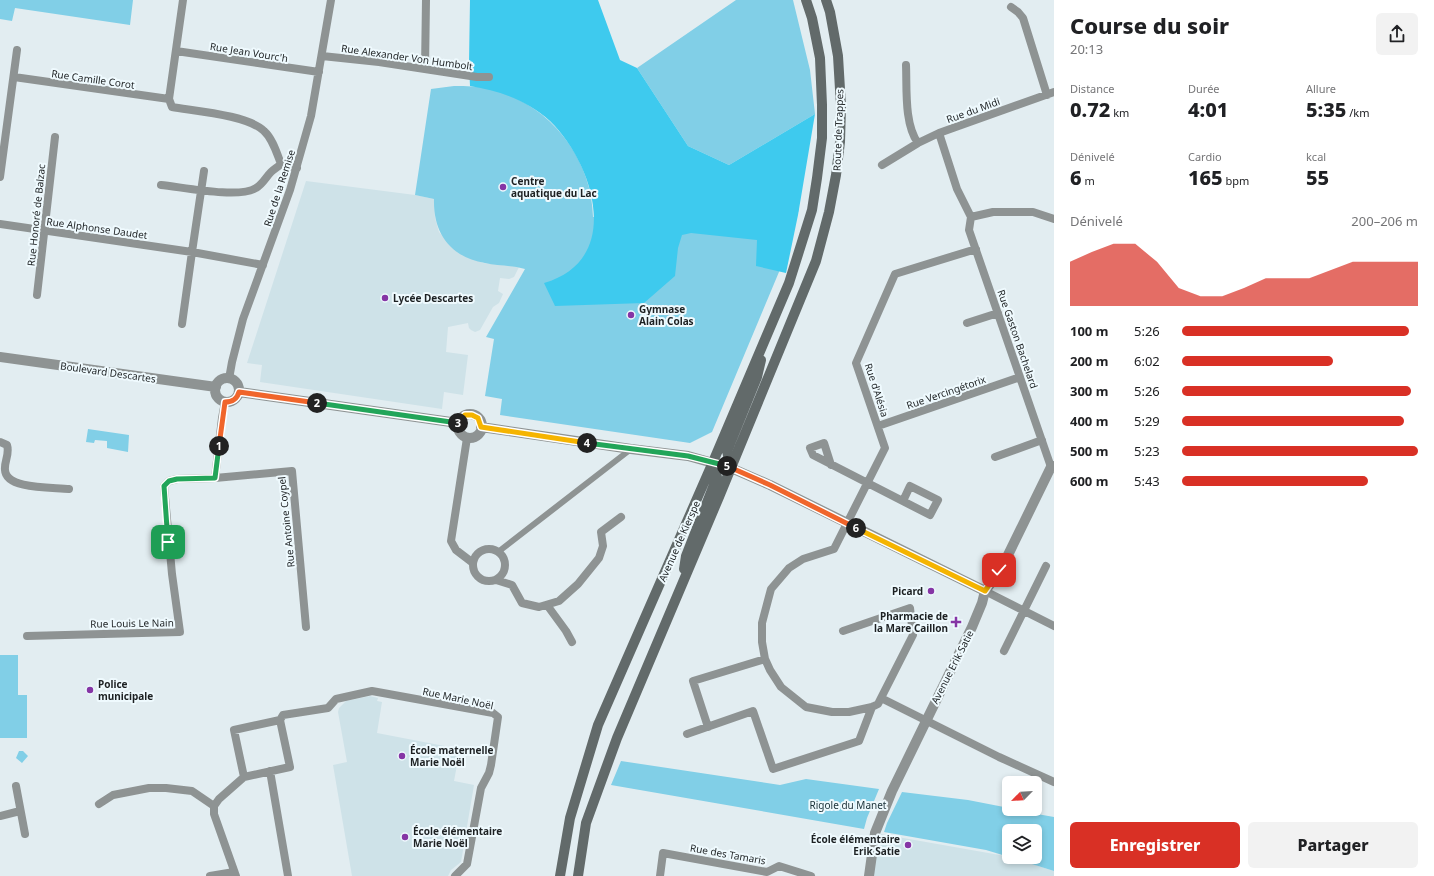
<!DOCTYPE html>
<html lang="fr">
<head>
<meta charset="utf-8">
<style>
	:root { --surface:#fff; --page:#f2f2f2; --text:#202124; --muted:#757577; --accent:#d93025 }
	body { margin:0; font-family:"Noto Sans",sans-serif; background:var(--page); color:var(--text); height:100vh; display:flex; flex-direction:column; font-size:15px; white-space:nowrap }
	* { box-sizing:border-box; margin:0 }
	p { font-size:13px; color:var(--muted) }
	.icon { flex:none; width:22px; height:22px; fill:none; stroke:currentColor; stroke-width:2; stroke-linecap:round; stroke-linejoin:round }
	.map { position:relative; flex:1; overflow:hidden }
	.sheet { display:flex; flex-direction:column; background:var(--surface); width:380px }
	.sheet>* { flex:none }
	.needle { width:26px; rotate:246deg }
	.tools { position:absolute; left:1002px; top:776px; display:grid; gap:8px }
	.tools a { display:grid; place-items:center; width:40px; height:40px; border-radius:6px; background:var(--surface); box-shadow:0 2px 6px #0003; font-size:20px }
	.pin { position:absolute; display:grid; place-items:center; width:34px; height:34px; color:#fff; margin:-17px; border-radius:8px; box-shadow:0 2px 6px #0006 }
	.km { position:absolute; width:20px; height:20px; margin:-10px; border-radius:50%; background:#222; color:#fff; font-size:11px; line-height:20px; text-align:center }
	.round { display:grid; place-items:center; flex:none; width:42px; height:42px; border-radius:6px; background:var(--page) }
	.headline { display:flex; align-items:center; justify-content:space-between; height:68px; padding:0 16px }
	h1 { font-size:22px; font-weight:800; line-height:30px }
	.stats { display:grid; grid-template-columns:repeat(3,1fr); gap:6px; height:68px; padding:4px 16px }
	.stats div { display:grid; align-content:center }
	.stats b { font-size:20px; font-weight:800 }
	.stats small { font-size:11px; font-weight:400 }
	.stats p { font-size:11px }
	.chart { height:112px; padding:8px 16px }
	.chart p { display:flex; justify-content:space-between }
	.chart svg { width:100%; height:72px; margin-top:4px; fill:var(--accent); opacity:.7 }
	.primary-button { display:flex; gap:8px; margin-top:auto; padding:8px 16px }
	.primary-button a { flex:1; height:46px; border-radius:6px; background:var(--accent); color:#fff; font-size:16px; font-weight:800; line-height:46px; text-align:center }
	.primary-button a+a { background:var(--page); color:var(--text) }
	ul { padding:0 16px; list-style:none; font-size:13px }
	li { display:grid; grid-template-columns:64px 48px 1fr; align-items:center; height:30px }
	li i { height:10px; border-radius:5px; background:var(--accent) }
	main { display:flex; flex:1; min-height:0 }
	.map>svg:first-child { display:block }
</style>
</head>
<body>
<main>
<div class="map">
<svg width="1054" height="876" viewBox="0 0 1054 876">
	<rect width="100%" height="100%" fill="#e2edf1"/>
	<path fill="#cee2e8" d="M 306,181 L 415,195 L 434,199 L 435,218 L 439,232 L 458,253 L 483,263 L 519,267 L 514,277 L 509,279 L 500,278 L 498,291 L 503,294 L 499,303 L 493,307 L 480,330 L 475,332 L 471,330 L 469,328 L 468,323 L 448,327 L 446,352 L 468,355 L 463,395 L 444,392 L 442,409 L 260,382 L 262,365 L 247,363 Z
		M 370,696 L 378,698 L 377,701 L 382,702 L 377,733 L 460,749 L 454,781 L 474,785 L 461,862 L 451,870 L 448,876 L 352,876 L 333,765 L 347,762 L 338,712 L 339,708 L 346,701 Z
		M 875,833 L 1011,857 L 1054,871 L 1054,876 L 869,876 Z"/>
	<path fill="#81cfe7" d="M 0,0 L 133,0 L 130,25 L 15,8 L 12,21 L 0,19 Z
		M 736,0 L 793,0 L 810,70 L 815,114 L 729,165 L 688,146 L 637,68 Z
		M 454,86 C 466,86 478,86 490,89 C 549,103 592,158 593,217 L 799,209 L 784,260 L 712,432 L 690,443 L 500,415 L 502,399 L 485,396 L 494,339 L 486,337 L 525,269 C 512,265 498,266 485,263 C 450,257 433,233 434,199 L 415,195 L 431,89 Z
		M 88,429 L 129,435 L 128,452 L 107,448 L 107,441 L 95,440 L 94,443 L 86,442 Z
		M 0,655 L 18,655 L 18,695 L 27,695 L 27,738 L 0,738 Z
		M 19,751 L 23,751 L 28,756 L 22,763 L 16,758 Z
		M 621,761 L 780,785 L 806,779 L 879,789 L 867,818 L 864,829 L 611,785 Z
		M 902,792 L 968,800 L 1009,808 L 1009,809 L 1054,817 L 1054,871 L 1010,857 L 1035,857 L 1035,831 L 1009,831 L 1009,857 L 986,850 L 884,832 L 887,823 Z"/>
	<path fill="#3ecaee" d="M 470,0 L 598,0 L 620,60 L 637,68 L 688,146 L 729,165 L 815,114 L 798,215 L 786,273 L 756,266 L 757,240 L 691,233 L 682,235 L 678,248 L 675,276 L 644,303 L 555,306 L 544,283 C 624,260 594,164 550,121 C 527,100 500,91 470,86 L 469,64 Z"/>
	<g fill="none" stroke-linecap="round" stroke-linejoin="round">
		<path stroke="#8e9393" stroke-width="6" d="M 498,552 L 631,449"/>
		<path stroke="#8e9393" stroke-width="8" d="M 1011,7 L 1018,12 L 1023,18 L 1047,95
			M 176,51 L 319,72
			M 322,56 L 379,62 L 477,77 L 489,77
			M 906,65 C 907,88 904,124 918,143 L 939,133
			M 425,69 L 426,0
			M 14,77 L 169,99
			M 281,164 L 297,168
			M 882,165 L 918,143
			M 0,177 L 17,50
			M 161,185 C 182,187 239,199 256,188 C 263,184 266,177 271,172 C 274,169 278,167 281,164 C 277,154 273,139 264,131 C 248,115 195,111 172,107 L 169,99 L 183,0
			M 971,217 L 969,230 L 1051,467
			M 971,217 L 957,189 L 939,133 L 1054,92
			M 971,217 L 993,212 L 1033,212 L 1054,219
			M 0,224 L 192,252 L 263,265
			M 976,249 L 895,274 L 856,363 L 885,448 L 834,549 L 803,559 L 789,568 L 771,589 L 762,623 L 762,642 L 765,659 L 770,670 L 781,687 L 806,707 L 832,712 L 849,712 L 872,707 L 878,704 L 881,698 L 999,757 L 1054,782
			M 37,295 L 55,137
			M 967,323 L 998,313
			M 182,324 L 192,252 L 204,171
			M 229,379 L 232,362 L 243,319 L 290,190 L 311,116 L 331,0
			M 225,402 L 222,418 L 215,478 L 292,471 L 306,627
			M 878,426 L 1020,377
			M 467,438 L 451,541 L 456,550 L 473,563
			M 0,442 L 7,445 C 10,454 4,461 5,470 C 6,490 54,487 69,489
			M 995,457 L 1042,440
			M 831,465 L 824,443 L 810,448 L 813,455 C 852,475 891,495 930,515 L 938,500 L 910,486 L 903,501
			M473 565a16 16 0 1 1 32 0a16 16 0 1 1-32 0Z
			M 496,580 L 512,585 L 522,603 L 539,607 L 559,601 L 578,584 L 599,558 L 603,546 L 601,532 L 621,517
			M 985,591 L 1054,626
			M 547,605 L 566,631 L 572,642
			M 843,631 L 910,608 L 913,635 L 881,698
			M 27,636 L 180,632 L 172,574 L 164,486 L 169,481 L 177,479 L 215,478
			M 1004,651 L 1046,566
			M 280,720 L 283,715 L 328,708 L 336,699 L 372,691 L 493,713 L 498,717 L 491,765 L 489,773 L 481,788 L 467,864 L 455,876
			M 280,720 L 290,767 L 244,777 L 234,730 Z
			M 708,727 L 693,681 L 765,659
			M 687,734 L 753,711 L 773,769 L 859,741 L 872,707
			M 270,771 L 288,876
			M 16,786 L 25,834
			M 99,804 L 113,795 L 149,788 L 166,788 L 192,791 L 214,806
			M 0,816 L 20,811
			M 210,876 L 234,872
			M 236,876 L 214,814 L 214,806 L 219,799 L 244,777
			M 660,876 L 663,853 L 767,872 L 779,866 L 811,876"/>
		<path stroke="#8e9393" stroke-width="10" d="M 0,357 L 216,387
			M215 390a12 12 0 1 1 24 0a12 12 0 1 1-24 0Z
			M 239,392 L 458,423
			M458 426a12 12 0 1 1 24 0a12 12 0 1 1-24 0Z
			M 481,427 L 631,449 L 688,456 L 731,468 L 770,485 L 985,591
			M 869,876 L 875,833 L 892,791 L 972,627 L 982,603 L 985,591 L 995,578 L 1007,557 L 1051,467 L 1054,466"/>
		<path stroke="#626a6a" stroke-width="10" d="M 731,468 L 727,451 L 757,377 L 761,360
			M 684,569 L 686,556 L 717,477 L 713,462
			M 560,876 L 570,818 L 598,725 L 713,462 L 789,283 L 812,210 L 817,178 L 822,138 L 822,105 L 820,58 L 812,18 L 806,0
			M 578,876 L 586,823 L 617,738 L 719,497 L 816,261 L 829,212 L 836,175 L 840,142 L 841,106 L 838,56 L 830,12 L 826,0"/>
	</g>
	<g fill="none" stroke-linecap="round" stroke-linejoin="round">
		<defs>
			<path id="split-1" d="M 168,542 L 164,486 L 169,481 L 177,479 L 215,478 L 219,446"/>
			<path id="split-2" d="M 219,446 L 225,402 C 233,402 237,399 239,392 L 317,403"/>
			<path id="split-3" d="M 317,403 L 458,423"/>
			<path id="split-4" d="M 458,423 L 465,415 L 472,415 L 478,418 L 481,427 L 587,443"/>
			<path id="split-5" d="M 587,443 L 688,456 L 727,466"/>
			<path id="split-6" d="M 727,466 L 770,485 L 856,528"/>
			<path id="split-7" d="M 856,528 L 985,591 L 999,570"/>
		</defs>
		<use href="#split-1" stroke="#fff" stroke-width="8"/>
		<use href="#split-2" stroke="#fff" stroke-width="8"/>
		<use href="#split-3" stroke="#fff" stroke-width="8"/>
		<use href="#split-4" stroke="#fff" stroke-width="8"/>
		<use href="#split-5" stroke="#fff" stroke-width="8"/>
		<use href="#split-6" stroke="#fff" stroke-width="8"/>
		<use href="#split-7" stroke="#fff" stroke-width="8"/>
		<use href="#split-1" stroke="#22a559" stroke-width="5"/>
		<use href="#split-2" stroke="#f0652b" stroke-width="5"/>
		<use href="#split-3" stroke="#22a559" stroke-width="5"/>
		<use href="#split-4" stroke="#f5b400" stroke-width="5"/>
		<use href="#split-5" stroke="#22a559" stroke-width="5"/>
		<use href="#split-6" stroke="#f0652b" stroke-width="5"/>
		<use href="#split-7" stroke="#f5b400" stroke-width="5"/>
	</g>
	<g fill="#8535a5" stroke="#effafe" stroke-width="1.5">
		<circle cx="503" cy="187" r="4"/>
		<circle cx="385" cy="298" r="4"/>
		<circle cx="631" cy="315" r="4"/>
		<circle cx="931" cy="591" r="4"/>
		<path d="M954 616h4v4h4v4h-4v4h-4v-4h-4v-4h4z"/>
		<circle cx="90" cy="690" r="4"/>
		<circle cx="402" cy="756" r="4"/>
		<circle cx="405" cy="837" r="4"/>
		<circle cx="908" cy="845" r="4"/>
	</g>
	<g text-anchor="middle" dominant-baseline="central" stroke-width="4" stroke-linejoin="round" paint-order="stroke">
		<g font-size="10" fill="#1d2123" stroke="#effafe">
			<text transform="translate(249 52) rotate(9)">Rue Jean Vourc'h</text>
			<text transform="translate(407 57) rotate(8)">Rue Alexander Von Humbolt</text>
			<text transform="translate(93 79) rotate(8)">Rue Camille Corot</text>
			<text transform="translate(973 110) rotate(-20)">Rue du Midi</text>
			<text transform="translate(838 130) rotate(-88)">Route de Trappes</text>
			<text transform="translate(279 188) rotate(-72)">Rue de la Remise</text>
			<text transform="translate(36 215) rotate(-84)">Rue Honoré de Balzac</text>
			<text transform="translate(97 228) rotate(8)">Rue Alphonse Daudet</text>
			<text transform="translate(1018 339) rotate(71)">Rue Gaston Bachelard</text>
			<text transform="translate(108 372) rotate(8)">Boulevard Descartes</text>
			<text transform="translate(877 390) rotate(72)">Rue d'Alésia</text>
			<text transform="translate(946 392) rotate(-19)">Rue Vercingétorix</text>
			<text transform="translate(286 522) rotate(-96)">Rue Antoine Coypel</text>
			<text transform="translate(679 541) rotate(-66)">Avenue de Kierspe</text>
			<text transform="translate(132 623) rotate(-1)">Rue Louis Le Nain</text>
			<text transform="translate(952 667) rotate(-63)">Avenue Erik Satie</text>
			<text transform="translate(458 698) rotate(12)">Rue Marie Noël</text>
			<text transform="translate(728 854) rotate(10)">Rue des Tamaris</text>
		</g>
		<g font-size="10" font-weight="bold" fill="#1d2123" stroke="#effafe" text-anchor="start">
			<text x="511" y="181">Centre<tspan x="511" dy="12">aquatique du Lac</tspan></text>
			<text x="393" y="298">Lycée Descartes</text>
			<text x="639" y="309">Gymnase<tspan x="639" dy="12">Alain Colas</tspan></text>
			<text x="923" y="591" text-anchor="end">Picard</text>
			<text x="948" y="616" text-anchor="end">Pharmacie de<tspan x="948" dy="12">la Mare Caillon</tspan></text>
			<text x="98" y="684">Police<tspan x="98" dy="12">municipale</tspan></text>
			<text x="410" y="750">École maternelle<tspan x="410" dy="12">Marie Noël</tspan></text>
			<text x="413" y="831">École élémentaire<tspan x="413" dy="12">Marie Noël</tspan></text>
			<text x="900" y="839" text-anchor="end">École élémentaire<tspan x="900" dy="12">Erik Satie</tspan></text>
		</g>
		<g font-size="10" fill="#193037" stroke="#effafe">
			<text x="848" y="805">Rigole du Manet</text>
		</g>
	</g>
</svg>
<div class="tools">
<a><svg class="needle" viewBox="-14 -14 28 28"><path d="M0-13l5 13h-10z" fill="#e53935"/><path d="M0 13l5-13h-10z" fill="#757577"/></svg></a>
<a><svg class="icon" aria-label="layers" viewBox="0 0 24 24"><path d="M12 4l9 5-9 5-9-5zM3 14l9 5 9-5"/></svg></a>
</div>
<div class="pin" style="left:168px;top:542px;background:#1e9e55"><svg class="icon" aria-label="arrive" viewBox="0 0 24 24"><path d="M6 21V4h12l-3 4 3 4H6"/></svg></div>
<div class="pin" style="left:999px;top:570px;background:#d93025"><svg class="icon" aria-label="check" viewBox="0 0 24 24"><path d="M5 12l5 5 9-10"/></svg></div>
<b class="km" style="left:219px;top:446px">1</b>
<b class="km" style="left:317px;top:403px">2</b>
<b class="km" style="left:458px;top:423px">3</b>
<b class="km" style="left:587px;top:443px">4</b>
<b class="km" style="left:727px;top:466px">5</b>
<b class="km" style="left:856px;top:528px">6</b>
</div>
<section class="sheet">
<div class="headline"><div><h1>Course du soir</h1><p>20:13</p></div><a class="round"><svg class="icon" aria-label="share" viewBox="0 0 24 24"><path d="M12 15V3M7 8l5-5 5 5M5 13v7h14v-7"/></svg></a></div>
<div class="stats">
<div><p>Distance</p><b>0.72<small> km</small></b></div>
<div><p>Durée</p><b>4:01</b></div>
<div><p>Allure</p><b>5:35<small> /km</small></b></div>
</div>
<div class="stats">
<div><p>Dénivelé</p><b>6<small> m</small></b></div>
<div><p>Cardio</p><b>165<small> bpm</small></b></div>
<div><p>kcal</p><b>55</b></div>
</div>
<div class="chart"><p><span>Dénivelé</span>200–206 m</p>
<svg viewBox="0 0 160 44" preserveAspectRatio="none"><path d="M0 44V17L10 11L20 6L30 6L40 17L50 33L60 38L70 38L80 33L90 27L100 27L110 27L120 22L130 17L140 17L150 17L160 17V44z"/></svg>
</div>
<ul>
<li><b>100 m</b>5:26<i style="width:96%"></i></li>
<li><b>200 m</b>6:02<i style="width:64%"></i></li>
<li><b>300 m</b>5:26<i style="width:97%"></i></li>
<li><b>400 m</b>5:29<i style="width:94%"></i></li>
<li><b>500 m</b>5:23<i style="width:100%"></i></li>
<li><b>600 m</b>5:43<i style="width:79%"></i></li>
</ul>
<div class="primary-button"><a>Enregistrer</a><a>Partager</a></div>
</section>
</main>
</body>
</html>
